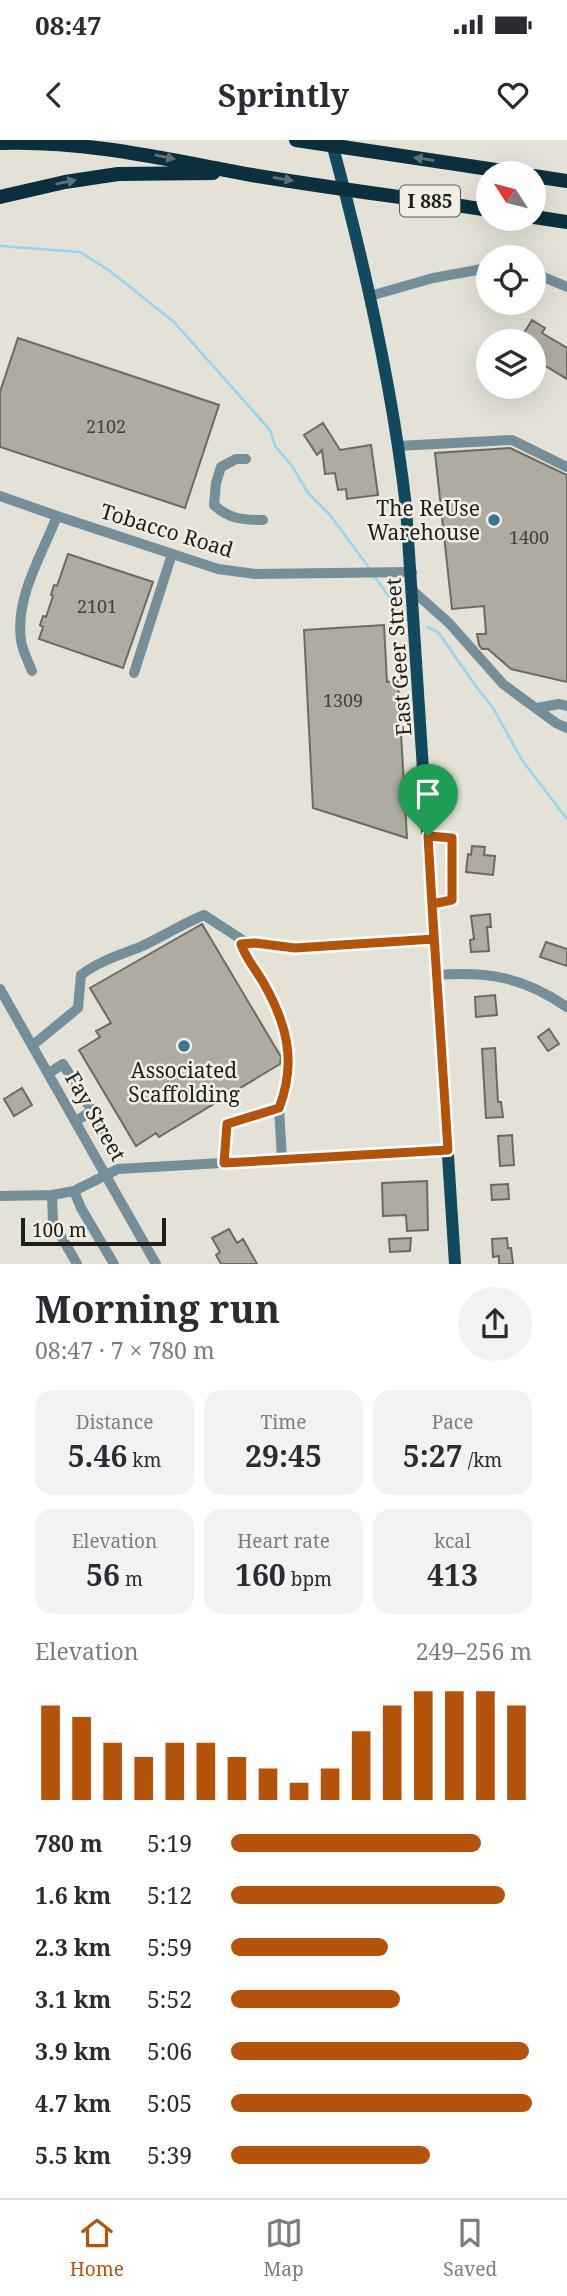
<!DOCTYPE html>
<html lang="en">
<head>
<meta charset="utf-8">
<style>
	:root { --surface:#fff; --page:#f2f2f3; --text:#2b2b33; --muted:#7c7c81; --line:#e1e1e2; --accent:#b45309 }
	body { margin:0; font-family:"Noto Serif",serif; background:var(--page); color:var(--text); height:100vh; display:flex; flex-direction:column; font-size:26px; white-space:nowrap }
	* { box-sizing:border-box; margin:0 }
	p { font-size:23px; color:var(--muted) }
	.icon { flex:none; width:38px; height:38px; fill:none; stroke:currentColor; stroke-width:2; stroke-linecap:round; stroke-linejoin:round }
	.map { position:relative; height:1124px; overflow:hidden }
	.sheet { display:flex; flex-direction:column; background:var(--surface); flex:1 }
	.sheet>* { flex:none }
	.needle { width:46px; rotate:306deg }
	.controls { position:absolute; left:476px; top:21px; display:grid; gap:14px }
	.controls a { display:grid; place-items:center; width:70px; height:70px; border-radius:50%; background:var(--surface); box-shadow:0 7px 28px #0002; font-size:35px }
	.scale { position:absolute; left:21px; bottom:18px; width:145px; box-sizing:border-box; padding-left:7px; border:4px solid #1e1d19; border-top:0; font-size:19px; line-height:24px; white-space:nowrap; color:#1e1d19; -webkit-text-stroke:5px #f1eee3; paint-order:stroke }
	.pin { position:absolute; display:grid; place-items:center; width:60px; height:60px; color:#fff; margin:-72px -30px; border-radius:50% 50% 50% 0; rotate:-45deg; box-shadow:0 0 7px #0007 }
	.pin .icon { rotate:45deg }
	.round { display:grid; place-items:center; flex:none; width:74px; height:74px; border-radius:37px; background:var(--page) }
	.summary { display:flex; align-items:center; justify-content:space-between; height:119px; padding:0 35px }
	h1 { font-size:38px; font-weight:700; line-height:52px }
	.metrics { display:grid; grid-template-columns:repeat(3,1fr); gap:10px; height:119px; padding:7px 35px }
	.metrics div { display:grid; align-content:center; border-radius:18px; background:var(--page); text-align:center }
	.metrics b { font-size:30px; font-weight:700 }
	.metrics small { font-size:19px; font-weight:400 }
	.metrics p { font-size:19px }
	.chart { height:196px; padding:14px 35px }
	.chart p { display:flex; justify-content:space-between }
	.chart svg { width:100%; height:126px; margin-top:7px; stroke:var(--accent); stroke-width:6 }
	ul { padding:0 35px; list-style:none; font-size:23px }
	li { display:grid; grid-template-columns:112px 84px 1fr; align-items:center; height:52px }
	li i { height:18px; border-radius:9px; background:var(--accent) }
	.status { display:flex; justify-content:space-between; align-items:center; height:49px; padding:0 35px; background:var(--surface); direction:ltr }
	.status svg { height:19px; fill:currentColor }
	header { display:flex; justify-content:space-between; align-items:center; height:91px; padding:0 35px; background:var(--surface); font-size:32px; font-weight:700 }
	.menu { display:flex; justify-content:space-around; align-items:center; height:98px; border-top:2px solid var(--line); background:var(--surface); font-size:19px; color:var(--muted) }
	.menu a { display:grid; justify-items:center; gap:4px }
	.menu .active { color:var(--accent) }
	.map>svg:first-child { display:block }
</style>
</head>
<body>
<div class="status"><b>08:47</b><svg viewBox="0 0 49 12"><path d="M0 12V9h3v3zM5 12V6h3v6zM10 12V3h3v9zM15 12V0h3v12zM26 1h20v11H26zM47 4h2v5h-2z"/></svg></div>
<header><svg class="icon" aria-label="back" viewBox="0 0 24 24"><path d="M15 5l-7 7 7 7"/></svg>Sprintly<svg class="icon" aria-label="heart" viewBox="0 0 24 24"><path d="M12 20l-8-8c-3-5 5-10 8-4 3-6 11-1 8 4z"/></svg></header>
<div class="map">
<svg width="567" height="1124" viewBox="0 0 567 1124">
	<rect width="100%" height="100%" fill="#e4e1d6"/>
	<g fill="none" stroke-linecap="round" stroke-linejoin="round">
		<path stroke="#94d5f2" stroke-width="2.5" d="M 0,106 L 80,112 L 110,131 L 174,182 L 270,290 L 275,306 L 292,326 L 308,353 L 330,375 L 370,429
			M 373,435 L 407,480
			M 427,487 L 438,492 L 475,545 L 493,568 L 522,620 L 567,679"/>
	</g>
	<path fill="#aeaca1" stroke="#6d6a61" stroke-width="2" d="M 532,180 L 545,188 L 542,193 L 567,208 L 567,239 L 534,219 L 534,201 L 519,201 Z
		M 18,198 L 219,265 L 185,368 L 0,307 L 0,252 Z
		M 323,283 L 340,310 L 371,305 L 378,355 L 347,359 L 346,349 L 338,350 L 335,333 L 325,334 L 322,310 L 317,315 L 304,295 Z
		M 510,308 L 567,335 L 567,542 L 511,529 L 488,509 L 482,509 L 479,505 L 477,494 L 486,494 L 484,466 L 452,469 L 435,313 Z
		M 68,414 L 153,442 L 123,528 L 39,499 L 43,487 L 40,485 L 43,476 L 46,477 L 53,456 L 51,455 L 54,445 L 57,446 Z
		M 384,485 L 387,542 L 398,541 L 407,698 L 313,668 L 304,490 Z
		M 472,706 L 485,707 L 484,715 L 495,716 L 493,735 L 466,732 L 468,714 L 471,715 Z
		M 490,774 L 491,787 L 487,787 L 489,811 L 471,812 L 470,800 L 474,799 L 471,776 Z
		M 202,784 L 281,917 L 280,924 L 159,997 L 156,993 L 136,1006 L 79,910 L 100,897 L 96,891 L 111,883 L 90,848 Z
		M 546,802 L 567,809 L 567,826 L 540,817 Z
		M 495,855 L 497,875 L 476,877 L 475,857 Z
		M 549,889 L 559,904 L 548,911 L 538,897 Z
		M 495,908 L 498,962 L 501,962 L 503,977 L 486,978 L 482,909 Z
		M 22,948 L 32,965 L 14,976 L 4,959 Z
		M 512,995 L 514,1025 L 500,1026 L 498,996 Z
		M 427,1041 L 428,1090 L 407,1091 L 406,1075 L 383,1076 L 382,1043 Z
		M 508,1044 L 509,1059 L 492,1060 L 491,1045 Z
		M 229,1089 L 237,1103 L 243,1099 L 257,1124 L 221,1124 L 216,1115 L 220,1112 L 212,1098 Z
		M 411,1098 L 410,1111 L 390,1112 L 389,1099 Z
		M 507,1098 L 508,1108 L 511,1108 L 513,1124 L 499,1124 L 499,1116 L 493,1117 L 492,1099 Z"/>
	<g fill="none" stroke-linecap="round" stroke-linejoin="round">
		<path stroke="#748e9a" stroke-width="10" d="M 534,133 L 567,147
			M 370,156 L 433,138 L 488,128
			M 398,306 L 512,300 L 567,327
			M 246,319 L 236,319 L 221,327 L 216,343 L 214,365 C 229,379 243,380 263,380
			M 0,356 L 57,376 L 218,429 L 255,434 L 412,432
			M 413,451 L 449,483 L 503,544 L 556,583 L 567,588
			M 32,531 C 28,521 22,510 21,500 C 15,457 42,415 57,376
			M 134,533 L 172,414
			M 537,568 L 559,564 L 567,566
			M 428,696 L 452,698 L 452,760 L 432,764
			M 436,835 C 488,831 523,837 567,867
			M 0,849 L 156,1124
			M 33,905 L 78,868 L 81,835 C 99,821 120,815 140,807 C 162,797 182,784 204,775 L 247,803
			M 49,933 L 63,924 L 92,971 L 76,981
			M 279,968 C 297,922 287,885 263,842 C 256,830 246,818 241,804 L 255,803 L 295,808 L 434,799
			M 92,971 L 112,1007
			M 224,1023 L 227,984 L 279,968 L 282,1019
			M 74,1051 L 81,1068 L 114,1124
			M 52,1055 L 53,1082 L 77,1124
			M 0,1056 L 52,1055 L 74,1051 L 118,1029 L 448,1010"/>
		<path stroke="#12495e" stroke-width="12" d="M 331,0 C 364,121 392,243 406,367 L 455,1124"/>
		<path stroke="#0c2f3d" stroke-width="14" d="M 296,0 L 516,33
			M 0,3 C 86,0 169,20 252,35 C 330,48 410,58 488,70
			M 534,36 L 567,41
			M 0,57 L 65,42 L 118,34 L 213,33
			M 534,77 L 567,82"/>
	</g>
	<defs><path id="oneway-solid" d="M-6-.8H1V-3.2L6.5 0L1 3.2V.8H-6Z" transform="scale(1.75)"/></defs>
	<g fill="#5c7277">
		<use href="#oneway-solid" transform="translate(165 17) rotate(11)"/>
		<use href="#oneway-solid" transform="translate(424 19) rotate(-171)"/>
		<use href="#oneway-solid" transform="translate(283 39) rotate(9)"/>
		<use href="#oneway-solid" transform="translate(66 42) rotate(-11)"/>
	</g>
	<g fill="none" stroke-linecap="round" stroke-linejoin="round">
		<defs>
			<path id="route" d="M 428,696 L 434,799 L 295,808 L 255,803 L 241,804 C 245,817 256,830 263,842 C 287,884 297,922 279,968 L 227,984 L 224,1023 L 448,1010 L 432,764 L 452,760 L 452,698 L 428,696"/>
		</defs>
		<use href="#route" stroke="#fff" stroke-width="14"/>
		<use href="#route" stroke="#b45309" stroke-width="9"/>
	</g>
	<g fill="#3b758e" stroke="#f1eee3" stroke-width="2.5">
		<circle cx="494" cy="380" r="7"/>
		<circle cx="184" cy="906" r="7"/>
	</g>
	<g text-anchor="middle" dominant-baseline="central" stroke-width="5" stroke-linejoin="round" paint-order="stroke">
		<g font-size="18" fill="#42413b">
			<text x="106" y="286">2102</text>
			<text x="529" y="397">1400</text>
			<text x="97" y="466">2101</text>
			<text x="343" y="560">1309</text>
		</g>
		<rect fill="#f1eee3" stroke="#5d5c56" stroke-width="2" x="400" y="45.5" width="60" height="31" rx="5"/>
		<g font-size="19" font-weight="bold" fill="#1e1d19">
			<text x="430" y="61">I 885</text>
		</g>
		<g font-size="21" fill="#1e1d19" stroke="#f1eee3" text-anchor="end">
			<text x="480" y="368">The ReUse<tspan x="480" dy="24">Warehouse</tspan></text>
			<text x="184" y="930" text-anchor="middle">Associated<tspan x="184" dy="24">Scaffolding</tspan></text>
		</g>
		<g font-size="21" fill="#1e1d19" stroke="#f1eee3">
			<text transform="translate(167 390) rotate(17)">Tobacco Road</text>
			<text transform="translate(398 517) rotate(-94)">East Geer Street</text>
			<text transform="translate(96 976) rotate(60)">Fay Street</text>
		</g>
	</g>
</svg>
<div class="controls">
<a><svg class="needle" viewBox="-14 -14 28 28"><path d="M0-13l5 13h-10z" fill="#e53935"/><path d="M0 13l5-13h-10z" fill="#7c7c81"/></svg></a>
<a><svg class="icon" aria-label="locate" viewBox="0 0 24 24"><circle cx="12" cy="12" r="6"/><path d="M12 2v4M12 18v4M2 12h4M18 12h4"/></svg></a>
<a><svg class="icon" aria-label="layers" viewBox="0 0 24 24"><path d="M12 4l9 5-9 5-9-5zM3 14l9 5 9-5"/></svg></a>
</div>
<div class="scale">100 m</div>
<div class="pin" style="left:428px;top:696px;background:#1e9e55"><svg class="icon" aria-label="arrive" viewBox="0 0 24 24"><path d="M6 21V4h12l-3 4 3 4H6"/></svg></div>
</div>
<section class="sheet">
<div class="summary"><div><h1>Morning run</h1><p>08:47 · 7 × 780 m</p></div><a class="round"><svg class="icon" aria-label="share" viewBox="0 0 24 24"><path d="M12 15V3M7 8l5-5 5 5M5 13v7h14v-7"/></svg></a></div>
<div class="metrics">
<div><p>Distance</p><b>5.46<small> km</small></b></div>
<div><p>Time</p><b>29:45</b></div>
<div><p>Pace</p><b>5:27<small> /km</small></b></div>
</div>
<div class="metrics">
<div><p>Elevation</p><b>56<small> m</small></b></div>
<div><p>Heart rate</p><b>160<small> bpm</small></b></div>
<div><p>kcal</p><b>413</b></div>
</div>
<div class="chart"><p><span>Elevation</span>249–256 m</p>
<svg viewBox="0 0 160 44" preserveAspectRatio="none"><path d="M5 44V11M15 44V15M25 44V24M35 44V29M45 44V24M55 44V24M65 44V29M75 44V33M85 44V38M95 44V33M105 44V20M115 44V11M125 44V6M135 44V6M145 44V6M155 44V11"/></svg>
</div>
<ul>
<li><b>780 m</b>5:19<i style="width:83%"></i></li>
<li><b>1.6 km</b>5:12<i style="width:91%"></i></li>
<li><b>2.3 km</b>5:59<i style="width:52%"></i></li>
<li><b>3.1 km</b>5:52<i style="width:56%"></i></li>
<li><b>3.9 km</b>5:06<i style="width:99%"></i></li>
<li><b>4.7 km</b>5:05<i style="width:100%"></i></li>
<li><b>5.5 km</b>5:39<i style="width:66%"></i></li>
</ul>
</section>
<nav class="menu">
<a class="active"><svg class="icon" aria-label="home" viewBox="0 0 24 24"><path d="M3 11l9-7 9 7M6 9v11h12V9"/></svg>Home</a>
<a><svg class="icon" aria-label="map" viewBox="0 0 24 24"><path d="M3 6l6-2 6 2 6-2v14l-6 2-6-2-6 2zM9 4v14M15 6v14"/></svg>Map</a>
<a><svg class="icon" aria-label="saved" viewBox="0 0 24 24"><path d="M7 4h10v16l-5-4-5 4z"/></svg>Saved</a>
</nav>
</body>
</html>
